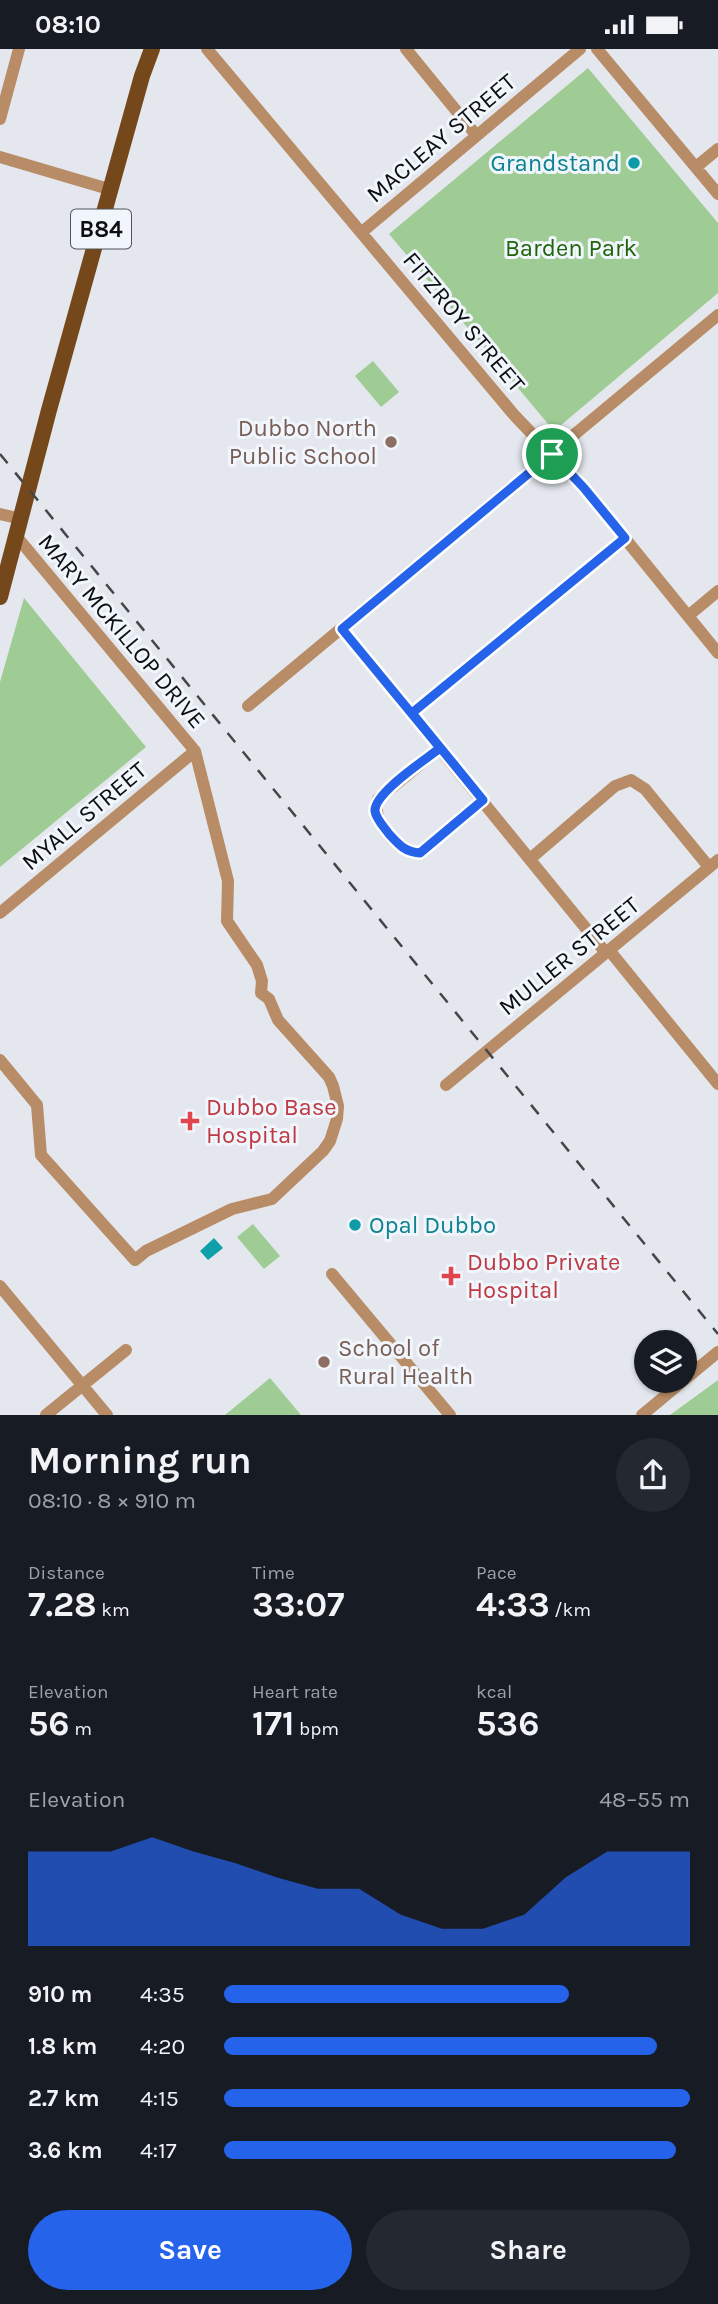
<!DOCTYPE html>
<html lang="en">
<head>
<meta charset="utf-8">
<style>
	:root { --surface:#171b24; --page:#242831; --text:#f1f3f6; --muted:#9ea1a6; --accent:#2563eb }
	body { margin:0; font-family:Karla,sans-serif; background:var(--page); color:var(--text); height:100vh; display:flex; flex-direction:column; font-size:26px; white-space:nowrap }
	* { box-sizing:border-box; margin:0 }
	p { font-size:23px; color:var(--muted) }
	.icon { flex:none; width:38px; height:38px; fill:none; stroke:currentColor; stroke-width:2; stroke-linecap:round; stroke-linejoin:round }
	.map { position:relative; height:1366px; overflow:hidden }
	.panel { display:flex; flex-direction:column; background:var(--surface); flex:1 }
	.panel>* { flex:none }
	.tools { position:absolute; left:634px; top:1281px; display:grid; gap:14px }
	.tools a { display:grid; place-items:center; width:63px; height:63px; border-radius:50%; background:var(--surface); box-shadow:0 2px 5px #0004; font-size:35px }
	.pin { position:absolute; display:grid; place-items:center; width:60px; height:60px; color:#fff; margin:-30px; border:4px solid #fff; border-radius:50%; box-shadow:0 2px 7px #0007 }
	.round { display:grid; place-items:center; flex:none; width:74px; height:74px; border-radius:37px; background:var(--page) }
	.headline { display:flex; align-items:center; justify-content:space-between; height:119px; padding:0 28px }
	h1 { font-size:38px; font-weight:700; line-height:52px }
	.metrics { display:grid; grid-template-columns:repeat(3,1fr); gap:10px; height:119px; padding:7px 28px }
	.metrics div { display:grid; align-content:center }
	.metrics b { font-size:35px; font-weight:700 }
	.metrics small { font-size:19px; font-weight:400 }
	.metrics p { font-size:19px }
	.chart { height:196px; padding:14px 28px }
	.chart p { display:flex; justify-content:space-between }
	.chart svg { width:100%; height:126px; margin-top:7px; fill:var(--accent); opacity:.7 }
	.action { display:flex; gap:14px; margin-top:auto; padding:14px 28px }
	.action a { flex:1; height:80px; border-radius:42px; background:var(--accent); color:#fff; font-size:28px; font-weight:700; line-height:80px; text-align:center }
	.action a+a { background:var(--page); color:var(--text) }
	ul { padding:0 28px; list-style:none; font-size:23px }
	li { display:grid; grid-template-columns:112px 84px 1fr; align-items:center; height:52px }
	li i { height:18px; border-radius:9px; background:var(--accent) }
	.status { display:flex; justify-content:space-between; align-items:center; height:49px; padding:0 35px; background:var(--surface); direction:ltr }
	.status svg { height:19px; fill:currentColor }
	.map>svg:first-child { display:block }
</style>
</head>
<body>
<div class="status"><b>08:10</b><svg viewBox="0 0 49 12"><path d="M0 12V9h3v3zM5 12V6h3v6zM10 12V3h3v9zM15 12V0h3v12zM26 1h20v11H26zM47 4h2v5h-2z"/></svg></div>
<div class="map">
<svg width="718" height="1366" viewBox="0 0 718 1366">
	<rect width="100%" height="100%" fill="#e4e8ee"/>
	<path fill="#9ecc94" d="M 588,19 L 718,174 L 718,244 L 554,382 L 389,185 Z
		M 373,312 L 399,343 L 381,358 L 355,327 Z
		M 24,549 L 146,698 L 0,818 L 0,633 Z
		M 253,1175 L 280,1207 L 264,1220 L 237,1188 Z
		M 270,1329 L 301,1366 L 225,1366 Z
		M 718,1331 L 718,1366 L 670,1366 Z"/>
	<path fill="#0f9faa" d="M 214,1189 L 223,1199 L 208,1211 L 200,1202 Z"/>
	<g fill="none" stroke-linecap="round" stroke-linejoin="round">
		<path stroke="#b88c66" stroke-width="12" d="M 207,0 L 515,367 L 584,439 L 718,604
			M 406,0 L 476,86
			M 597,0 L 718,145
			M 0,70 L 19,0
			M 0,108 L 112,141
			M 696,118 L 718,100
			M 362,183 L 580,0
			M 0,465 L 22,470
			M 688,567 L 718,542
			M 342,580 L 606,904
			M 248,657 L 718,266
			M 412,664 L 625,489
			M 440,699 L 378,750 C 370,772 398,803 420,804 L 483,751
			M 530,810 L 615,737 L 631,731 L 645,740 L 709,818
			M 0,864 L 195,702
			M 609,901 L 718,1035
			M 0,1011 L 37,1056 L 41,1106 L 135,1211 L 146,1202 L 232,1160 L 272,1150 L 323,1102 L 330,1092 L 337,1070 L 338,1057 L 333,1037 L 329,1028 L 278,971 L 269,950 L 261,944 L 262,932 L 257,916 L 227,872 L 228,832 L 195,702 L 17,488
			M 446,1036 L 718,811
			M 332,1225 L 450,1366
			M 0,1237 L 107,1366
			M 684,1331 L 718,1303
			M 46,1366 L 126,1301
			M 642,1366 L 683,1332"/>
		<path stroke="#75481b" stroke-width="16" d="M 0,548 L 49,361 L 142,27 L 152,0"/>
		<path stroke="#434649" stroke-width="2.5" stroke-dasharray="12 12" stroke-linecap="butt" d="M 0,405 L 718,1285"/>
	</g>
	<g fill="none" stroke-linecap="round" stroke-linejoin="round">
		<defs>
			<path id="route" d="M 552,405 L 342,580 L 440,699 C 425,711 374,744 375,762 C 376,770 384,778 389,785 C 399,796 405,803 420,804 L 483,751 L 412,664 L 625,489 L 584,439 L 552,405"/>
		</defs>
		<use href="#route" stroke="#fff" stroke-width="14"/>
		<use href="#route" stroke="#2563eb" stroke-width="9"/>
	</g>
	<g fill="#0f9aa8" stroke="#f1f5fc" stroke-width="2.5">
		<circle cx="634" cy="114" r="7"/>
		<circle cx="355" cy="1176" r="7"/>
	</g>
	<g fill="#8d6e63" stroke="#f1f5fc" stroke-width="2.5">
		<circle cx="391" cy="393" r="7"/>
		<circle cx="324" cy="1313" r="7"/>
	</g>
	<g fill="#e0444e" stroke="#f1f5fc" stroke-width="2.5">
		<path d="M186.5 1061.5h7v7h7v7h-7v7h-7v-7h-7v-7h7z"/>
		<path d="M447.5 1216.5h7v7h7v7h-7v7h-7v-7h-7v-7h7z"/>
	</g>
	<g text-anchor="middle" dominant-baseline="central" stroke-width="6" stroke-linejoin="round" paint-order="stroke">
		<rect fill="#f1f5fc" stroke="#515357" stroke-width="2" x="71" y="160.5" width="60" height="39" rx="5"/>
		<g font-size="23" font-weight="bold" fill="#0c0e10">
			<text x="101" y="180">B84</text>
		</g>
		<g font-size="24" fill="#0c0e10" stroke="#f1f5fc">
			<text transform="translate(441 89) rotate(-40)">MACLEAY STREET</text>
			<text transform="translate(464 273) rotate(50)">FITZROY STREET</text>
			<text transform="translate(122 582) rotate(50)">MARY MCKILLOP DRIVE</text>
			<text transform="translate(84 767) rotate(-40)">MYALL STREET</text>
			<text transform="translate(569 907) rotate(-39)">MULLER STREET</text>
		</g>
		<g font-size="24" fill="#0d838f" stroke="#f1f5fc" text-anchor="end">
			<text x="620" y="114">Grandstand</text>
			<text x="369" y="1176" text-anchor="start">Opal Dubbo</text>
		</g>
		<g font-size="24" fill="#1f650a" stroke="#f1f5fc">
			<text x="571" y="199">Barden Park</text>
		</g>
		<g font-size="24" fill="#785e54" stroke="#f1f5fc" text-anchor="end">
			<text x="377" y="379">Dubbo North<tspan x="377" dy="28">Public School</tspan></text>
			<text x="338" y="1299" text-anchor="start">School of<tspan x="338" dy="28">Rural Health</tspan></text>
		</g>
		<g font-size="24" fill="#be3a42" stroke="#f1f5fc" text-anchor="start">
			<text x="206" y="1058">Dubbo Base<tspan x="206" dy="28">Hospital</tspan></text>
			<text x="467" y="1213">Dubbo Private<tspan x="467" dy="28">Hospital</tspan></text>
		</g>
	</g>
</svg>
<div class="tools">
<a><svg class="icon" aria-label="layers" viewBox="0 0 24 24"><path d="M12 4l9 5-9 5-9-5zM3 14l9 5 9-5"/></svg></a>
</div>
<div class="pin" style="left:552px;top:405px;background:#1e9e55"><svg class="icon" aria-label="arrive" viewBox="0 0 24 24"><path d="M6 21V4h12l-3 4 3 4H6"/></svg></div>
</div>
<section class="panel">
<div class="headline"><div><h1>Morning run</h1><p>08:10 · 8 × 910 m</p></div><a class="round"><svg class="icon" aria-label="share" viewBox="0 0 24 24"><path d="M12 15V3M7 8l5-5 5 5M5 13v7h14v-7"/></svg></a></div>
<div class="metrics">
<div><p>Distance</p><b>7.28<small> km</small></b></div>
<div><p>Time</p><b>33:07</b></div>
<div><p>Pace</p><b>4:33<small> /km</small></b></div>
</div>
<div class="metrics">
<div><p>Elevation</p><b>56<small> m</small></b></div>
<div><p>Heart rate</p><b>171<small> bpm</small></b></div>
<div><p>kcal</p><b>536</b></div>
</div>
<div class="chart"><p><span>Elevation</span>48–55 m</p>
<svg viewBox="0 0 160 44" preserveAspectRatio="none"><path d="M0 44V11L10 11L20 11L30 6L40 11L50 15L60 20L70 24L80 24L90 33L100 38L110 38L120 33L130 20L140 11L150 11L160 11V44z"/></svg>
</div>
<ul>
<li><b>910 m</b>4:35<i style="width:74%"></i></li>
<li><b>1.8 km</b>4:20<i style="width:93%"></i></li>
<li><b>2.7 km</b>4:15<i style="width:100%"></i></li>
<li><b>3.6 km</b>4:17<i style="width:97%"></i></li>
</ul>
<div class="action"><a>Save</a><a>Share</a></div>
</section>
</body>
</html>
